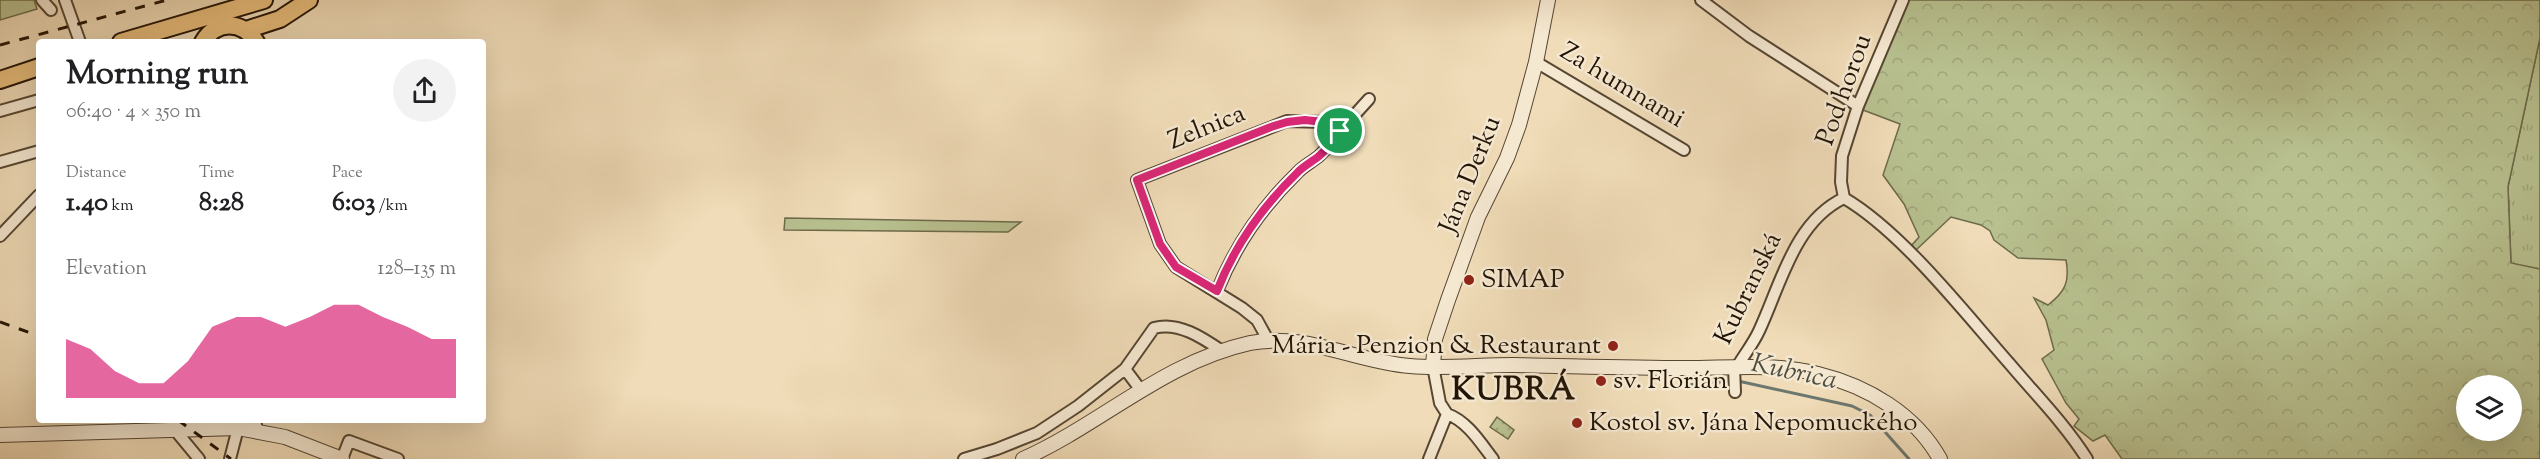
<!DOCTYPE html>
<html lang="en">
<head>
<meta charset="utf-8">
<style>
	:root { --surface:#fff; --page:#f2f2f2; --text:#202124; --muted:#757577; --accent:#db2777 }
	body { margin:0; font-family:"Sorts Mill Goudy",serif; background:var(--page); color:var(--text); height:100vh; display:flex; flex-direction:column; font-size:22px; white-space:nowrap }
	* { box-sizing:border-box; margin:0 }
	p { font-size:20px; color:var(--muted) }
	.icon { flex:none; width:33px; height:33px; fill:none; stroke:currentColor; stroke-width:2; stroke-linecap:round; stroke-linejoin:round }
	.map { position:relative; flex:1; overflow:hidden }
	.details { position:absolute; left:36px; top:39px; width:450px; height:384px; display:flex; flex-direction:column; background:var(--surface); border-radius:6px; box-shadow:0 6px 24px #0002 }
	.details>* { flex:none }
	.fabs { position:absolute; left:2456px; top:375px; display:grid; gap:12px }
	.fabs a { display:grid; place-items:center; width:66px; height:66px; border-radius:50%; background:var(--surface); box-shadow:0 6px 24px #0002; font-size:30px }
	.pin { position:absolute; display:grid; place-items:center; width:51px; height:51px; color:#fff; margin:-26px; border:3px solid #fff; border-radius:50%; box-shadow:0 2px 6px #0007 }
	.round { display:grid; place-items:center; flex:none; width:63px; height:63px; border-radius:32px; background:var(--page) }
	.head { display:flex; align-items:center; justify-content:space-between; height:102px; padding:0 30px }
	h1 { font-size:33px; font-weight:800; line-height:45px }
	.metrics { display:grid; grid-template-columns:repeat(3,1fr); gap:9px; height:102px; padding:6px 30px }
	.metrics div { display:grid; align-content:center }
	.metrics b { font-size:26px; font-weight:800 }
	.metrics small { font-size:16px; font-weight:400 }
	.metrics p { font-size:16px }
	.chart { height:168px; padding:12px 30px }
	.chart p { display:flex; justify-content:space-between }
	.chart svg { width:100%; height:108px; margin-top:6px; fill:var(--accent); opacity:.7 }
	.map>svg:first-child { display:block }
</style>
</head>
<body>
<div class="map">
<svg width="2540" height="459" viewBox="0 0 2540 459">
	<defs>
		<pattern id="grass-tufts" width="24" height="20" patternUnits="userSpaceOnUse" patternTransform="scale(1.5)"><rect width="24" height="20" fill="#b8c08f"/><path d="M3 7l-1-3M5 7V3M7 7l1-3M15 17l-1-3M17 17v-4M19 17l1-3" fill="none" stroke="#9ea47a"/></pattern>
		<pattern id="forest-crowns" width="20" height="18" patternUnits="userSpaceOnUse" patternTransform="scale(1.5)"><rect width="20" height="18" fill="#b8c08f"/><path d="M2 6a3 3 0 1 1 6 0M12 15a3 3 0 1 1 6 0" fill="none" stroke="#9ea47a"/></pattern>
		<pattern id="park-dots" width="8" height="8" patternUnits="userSpaceOnUse" patternTransform="scale(1.5)"><rect width="8" height="8" fill="#b8c08f"/><path d="M2 2h.1M6 6h.1" fill="none" stroke="#9ea47a" stroke-width="1.8" stroke-linecap="round"/></pattern>
	</defs>
	<rect width="100%" height="100%" fill="#f0dcb8"/>
	<filter id="stains"><feTurbulence type="fractalNoise" baseFrequency=".00333" numOctaves="4"/><feColorMatrix values="0 0 0 0 .2 0 0 0 0 .09 0 0 0 0 .02 0 0 0 .5 -.17"/></filter>
	<radialGradient id="worn" r=".72"><stop offset=".6" stop-color="#630" stop-opacity="0"/><stop offset="1" stop-color="#630" stop-opacity=".3"/></radialGradient>
	<path fill="url(#grass-tufts)" stroke="#6d6a4a" stroke-width="1.5" d="M 2540,38 L 2540,269 L 2511,264 L 2508,187 Z"/>
	<path fill="url(#forest-crowns)" stroke="#6d6a4a" stroke-width="1.5" fill-rule="evenodd" d="M 1907,0 L 2540,0 L 2540,38 L 2508,187 L 2511,263 L 2540,269 L 2540,459 L 2122,459 L 2105,435 L 2093,441 L 2074,426 L 2079,419 L 2066,403 L 2042,359 L 2054,350 L 2046,320 L 2034,298 L 2048,305 C 2065,292 2070,282 2066,260 L 2018,258 L 1994,240 L 1990,231 L 1981,225 L 1951,217 L 1916,250 L 1911,246 L 1919,237 L 1904,204 L 1883,175 L 1900,124 L 1863,110 ZM 2466,386 L 2511,386 L 2511,430 L 2466,430 Z"/>
	<path fill="url(#park-dots)" stroke="#6d6a4a" stroke-width="1.5" d="M 1497,417 L 1514,430 L 1508,439 L 1490,427 Z"/>
	<path fill="#b8c08f" stroke="#6d6a4a" stroke-width="1.5" d="M 0,0 L 34,0 L 37,9 L 0,20 Z
		M 785,218 L 1021,222 L 1008,232 L 784,230 Z"/>
	<g fill="none" stroke-linecap="round" stroke-linejoin="round">
		<path stroke="#6c7770" stroke-width="3" d="M 1738,381 L 1852,406 L 1870,415 L 1909,459
			M 1686,385 L 1731,381"/>
		<defs>
			<path id="minor" d="M 42,0 L 51,10
				M 65,0 L 80,42
				M 1701,0 L 1749,36 L 1858,106
				M 1536,62 L 1684,150
				M 0,111 L 39,100
				M 1340,131 L 1369,99
				M 0,162 L 39,151
				M 1844,198 C 1902,232 1964,312 2009,363 C 2035,394 2065,424 2087,459
				M 1844,198 L 1841,182 L 1842,156 L 1858,106 L 1903,0
				M 0,236 L 39,195
				M 1217,291 C 1235,246 1262,207 1297,173 C 1303,166 1312,162 1319,156 C 1327,149 1333,139 1340,131 L 1324,122 L 1287,121 L 1137,180 L 1160,244 L 1176,267 L 1242,308 L 1257,320 L 1268,340
				M 1734,367 L 1735,392
				M 1737,367 C 1744,355 1753,344 1759,331 C 1781,284 1794,222 1844,198
				M 1125,369 L 1140,389
				M 1447,414 C 1467,421 1480,442 1493,459
				M 255,420 L 257,430
				M 175,430 L 199,459
				M 230,459 L 238,428 L 237,420
				M 342,459 L 349,441 L 398,459
				M 964,459 L 997,449 L 1037,433 L 1078,406 L 1125,369 L 1154,328 C 1178,321 1203,338 1222,351
				M 1429,459 L 1447,414 L 1440,403 L 1433,366"/>
			<path id="tertiary" d="M 1433,366 L 1435,339 L 1448,300 L 1478,217 L 1507,158 L 1519,125 L 1536,62 L 1548,0
				M 0,435 L 238,428 L 285,437 L 342,459
				M 1023,459 C 1101,424 1164,362 1250,343 C 1305,332 1356,362 1410,366 C 1444,369 1479,365 1513,365 C 1571,366 1628,368 1686,368 C 1729,368 1776,363 1818,374 C 1867,386 1915,414 1940,459"/>
			<path id="primary" d="M 246,30 L 280,19 L 309,0
				M 121,42 L 264,0
				M 203,42 C 216,20 243,20 256,42
				M 0,80 L 39,67"/>
		</defs>
		<use href="#minor" stroke="#564632" stroke-width="14"/>
		<use href="#tertiary" stroke="#564632" stroke-width="16"/>
		<use href="#primary" stroke="#221405" stroke-width="20"/>
		<use href="#minor" stroke="#f5e8d1" stroke-width="10"/>
		<use href="#tertiary" stroke="#f5e8d1" stroke-width="14"/>
		<use href="#primary" stroke="#e8be7c" stroke-width="16"/>
		<path stroke="#221405" stroke-width="3" stroke-dasharray="10 10" stroke-linecap="butt" d="M 0,45 L 167,0
			M 0,322 L 39,336
			M 178,420 L 231,459"/>
	</g>
	<g fill="none" stroke-linecap="round" stroke-linejoin="round">
		<defs>
			<path id="route" d="M 1305,120 L 1324,122 L 1340,131 C 1333,139 1327,150 1319,156 C 1312,162 1303,166 1297,173 C 1262,207 1235,245 1217,291 L 1176,267 L 1160,244 L 1137,180 L 1271,127 L 1287,122 Z"/>
		</defs>
		<use href="#route" stroke="#fff" stroke-width="12"/>
		<use href="#route" stroke="#db2777" stroke-width="8"/>
	</g>
	<g fill="#8f2418" stroke="#f5e8d1" stroke-width="2">
		<circle cx="1469" cy="280" r="6"/>
		<circle cx="1613" cy="346" r="6"/>
		<circle cx="1601" cy="381" r="6"/>
		<circle cx="1577" cy="423" r="6"/>
	</g>
	<g text-anchor="middle" dominant-baseline="central" stroke-width="5" stroke-linejoin="round" paint-order="stroke">
		<g font-size="26" fill="#221405" stroke="#f5e8d1">
			<text transform="translate(1622 86) rotate(31)">Za humnami</text>
			<text transform="translate(1845 90) rotate(-70)">Pod horou</text>
			<text transform="translate(1207 128) rotate(-22)">Zelnica</text>
			<text transform="translate(1471 175) rotate(-68)">Jána Derku</text>
			<text transform="translate(1749 289) rotate(-64)">Kubranská</text>
		</g>
		<g font-size="26" fill="#221405" stroke="#f5e8d1" text-anchor="start">
			<text x="1481" y="280">SIMAP</text>
			<text x="1601" y="346" text-anchor="end">Mária - Penzion &amp; Restaurant</text>
			<text x="1613" y="381">sv. Florián</text>
			<text x="1589" y="423">Kostol sv. Jána Nepomuckého</text>
		</g>
		<g font-size="27" font-style="italic" fill="#4d4e43" stroke="#f5e8d1">
			<text transform="translate(1794 373) rotate(12)">Kubrica</text>
		</g>
		<g font-size="32" font-weight="bold" letter-spacing="1.5" fill="#221405" stroke="#f5e8d1">
			<text x="1514" y="391">KUBRÁ</text>
		</g>
	</g>
	<rect width="100%" height="100%" filter="url(#stains)"/>
	<rect width="100%" height="100%" fill="url(#worn)"/>
</svg>
<div class="fabs">
<a><svg class="icon" aria-label="layers" viewBox="0 0 24 24"><path d="M12 4l9 5-9 5-9-5zM3 14l9 5 9-5"/></svg></a>
</div>
<div class="pin" style="left:1340px;top:131px;background:#1e9e55"><svg class="icon" aria-label="arrive" viewBox="0 0 24 24"><path d="M6 21V4h12l-3 4 3 4H6"/></svg></div>
<section class="details">
<div class="head"><div><h1>Morning run</h1><p>06:40 · 4 × 350 m</p></div><a class="round"><svg class="icon" aria-label="share" viewBox="0 0 24 24"><path d="M12 15V3M7 8l5-5 5 5M5 13v7h14v-7"/></svg></a></div>
<div class="metrics">
<div><p>Distance</p><b>1.40<small> km</small></b></div>
<div><p>Time</p><b>8:28</b></div>
<div><p>Pace</p><b>6:03<small> /km</small></b></div>
</div>
<div class="chart"><p><span>Elevation</span>128–135 m</p>
<svg viewBox="0 0 160 44" preserveAspectRatio="none"><path d="M0 44V20L10 24L20 33L30 38L40 38L50 29L60 15L70 11L80 11L90 15L100 11L110 6L120 6L130 11L140 15L150 20L160 20V44z"/></svg>
</div>
</section>
</div>
</body>
</html>
